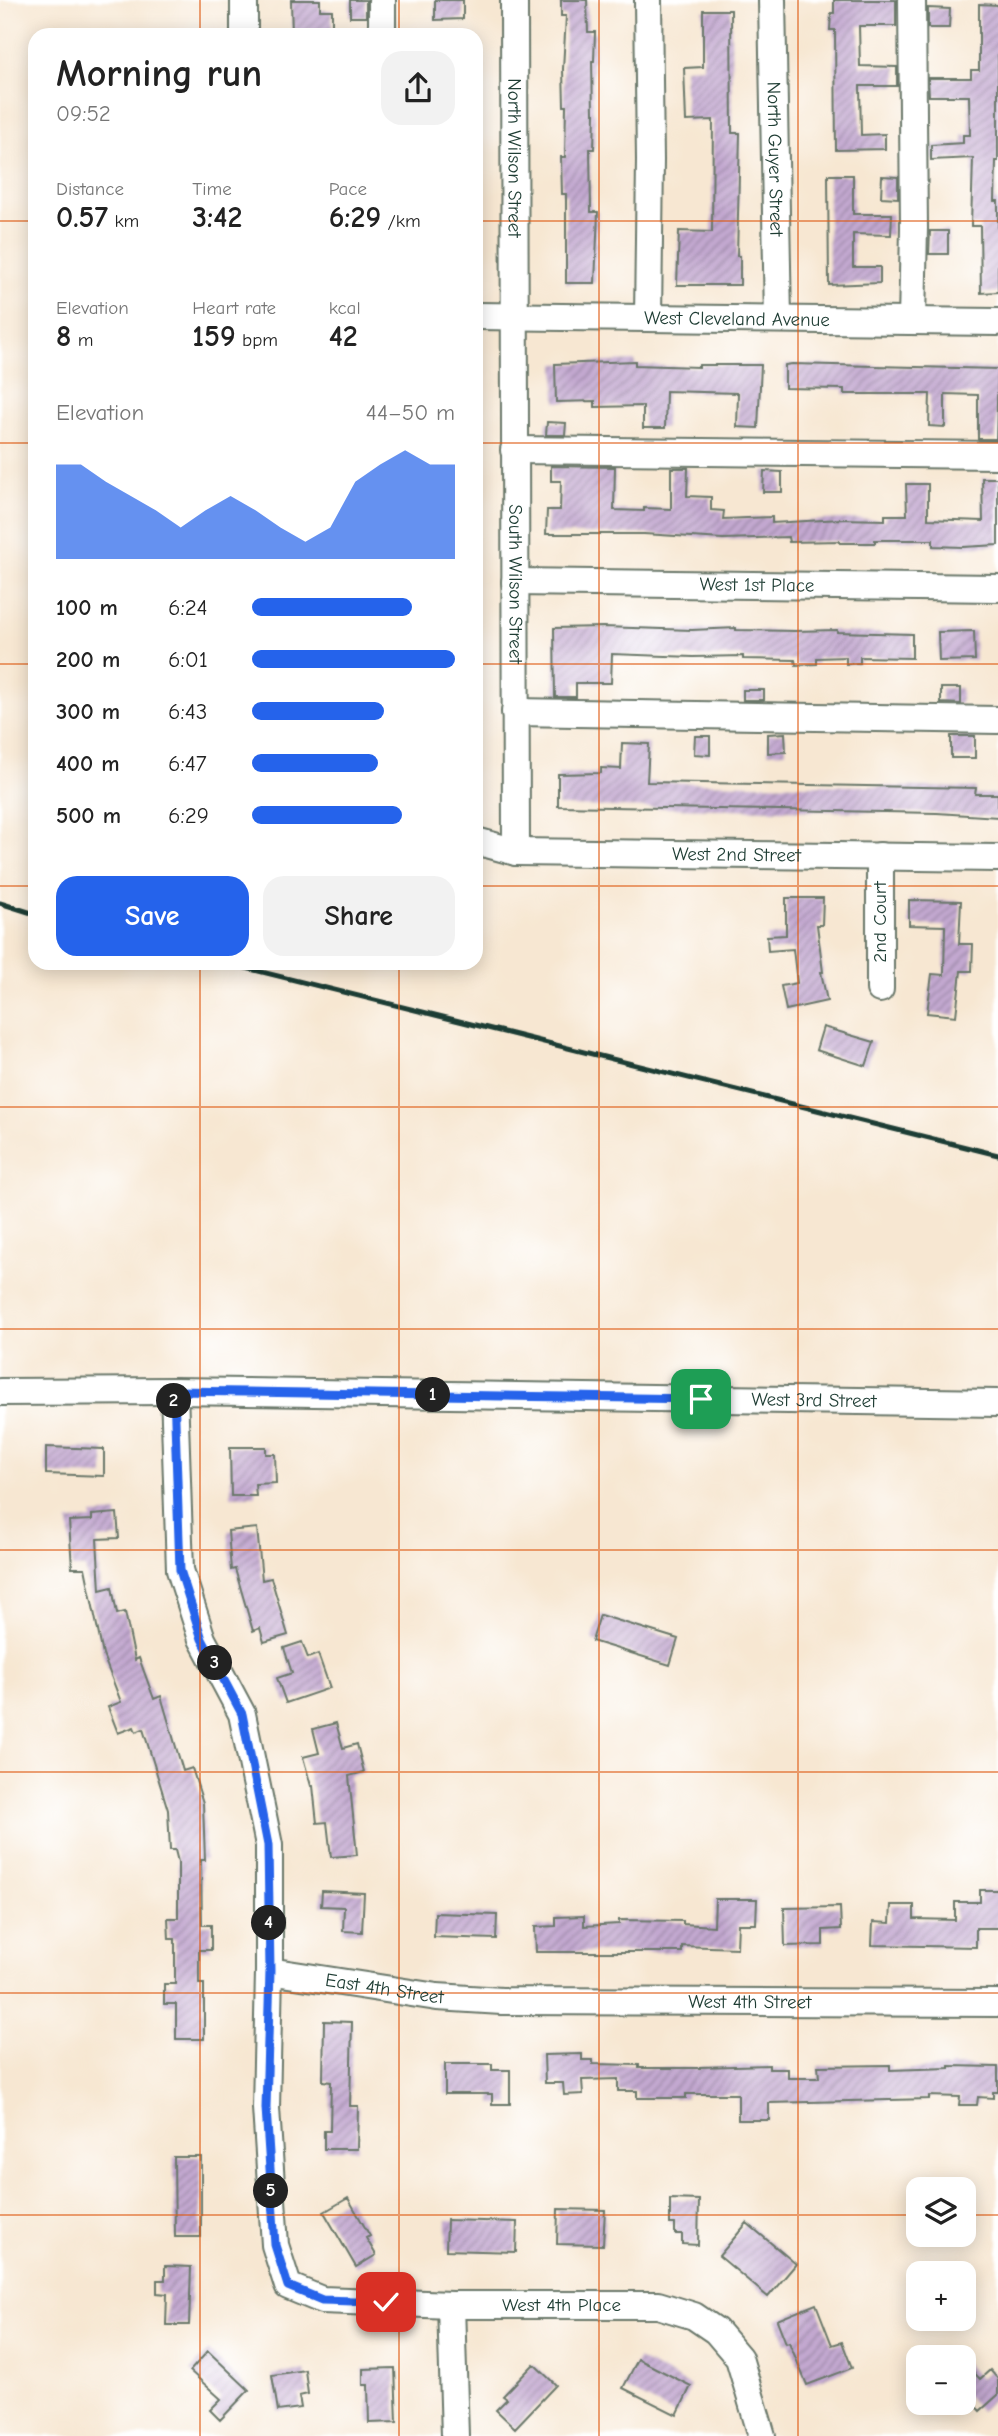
<!DOCTYPE html>
<html lang="en">
<head>
<meta charset="utf-8">
<style>
	:root { --surface:#fff; --page:#f2f2f2; --text:#222; --muted:#767676; --accent:#2563eb }
	body { margin:0; font-family:"Comic Neue",sans-serif; background:var(--page); color:var(--text); height:100vh; display:flex; flex-direction:column; font-size:26px; white-space:nowrap }
	* { box-sizing:border-box; margin:0 }
	p { font-size:23px; color:var(--muted) }
	.icon { flex:none; width:38px; height:38px; fill:none; stroke:currentColor; stroke-width:2; stroke-linecap:round; stroke-linejoin:round }
	.map { position:relative; flex:1; overflow:hidden }
	.drawer { position:absolute; left:28px; top:28px; width:455px; height:942px; display:flex; flex-direction:column; background:var(--surface); border-radius:21px; box-shadow:0 4px 18px #0003 }
	.drawer>* { flex:none }
	.buttons { position:absolute; left:906px; top:2177px; display:grid; gap:14px }
	.buttons a { display:grid; place-items:center; width:70px; height:70px; border-radius:14px; background:var(--surface); box-shadow:0 4px 18px #0003; font-size:35px }
	.pin { position:absolute; display:grid; place-items:center; width:60px; height:60px; color:#fff; margin:-30px; border-radius:14px; box-shadow:0 4px 10px #0006 }
	.km { position:absolute; width:35px; height:35px; margin:-18px; border-radius:50%; background:#222; color:#fff; font-size:19px; line-height:35px; text-align:center }
	.round { display:grid; place-items:center; flex:none; width:74px; height:74px; border-radius:21px; background:var(--page) }
	.summary { display:flex; align-items:center; justify-content:space-between; height:119px; padding:0 28px }
	h1 { font-size:38px; font-weight:800; line-height:52px }
	.stats { display:grid; grid-template-columns:repeat(3,1fr); gap:10px; height:119px; padding:7px 28px }
	.stats div { display:grid; align-content:center }
	.stats b { font-size:30px; font-weight:800 }
	.stats small { font-size:19px; font-weight:400 }
	.stats p { font-size:19px }
	.chart { height:196px; padding:14px 28px }
	.chart p { display:flex; justify-content:space-between }
	.chart svg { width:100%; height:126px; margin-top:7px; fill:var(--accent); opacity:.7 }
	.action { display:flex; gap:14px; margin-top:auto; padding:14px 28px }
	.action a { flex:1; height:80px; border-radius:21px; background:var(--accent); color:#fff; font-size:28px; font-weight:800; line-height:80px; text-align:center }
	.action a+a { background:var(--page); color:var(--text) }
	ul { padding:0 28px; list-style:none; font-size:23px }
	li { display:grid; grid-template-columns:112px 84px 1fr; align-items:center; height:52px }
	li i { height:18px; border-radius:9px; background:var(--accent) }
	.map>svg:first-child { display:block }
</style>
</head>
<body>
<div class="map">
<svg width="998" height="2436" viewBox="0 0 998 2436">
	<defs>
		<pattern id="building-hatch" width="6" height="6" patternUnits="userSpaceOnUse" patternTransform="scale(1.75)"><rect width="6" height="6" fill="#c3a8d0"/><path d="M-1 1l2-2M0 6l6-6M5 7l2-2" fill="none" stroke="#9e8aaa"/></pattern>
	</defs>
	<rect width="100%" height="100%" fill="#fff"/>
	<filter id="ink" filterUnits="userSpaceOnUse"><feTurbulence type="fractalNoise" baseFrequency=".0143" numOctaves="2"/><feDisplacementMap in="SourceGraphic" scale="14" xChannelSelector="R" yChannelSelector="G"/><feConvolveMatrix kernelMatrix="1 2 1 2 8 2 1 2 1" color-interpolation-filters="sRGB"/></filter>
	<filter id="wash" filterUnits="userSpaceOnUse"><feTurbulence type="fractalNoise" baseFrequency=".00686" numOctaves="4" result="noise"/><feDisplacementMap in="SourceGraphic" scale="28" xChannelSelector="R" yChannelSelector="G"/><feGaussianBlur stdDeviation="1.57" result="paint"/><feColorMatrix in="noise" values="0 0 0 0 0 0 0 0 0 0 0 0 0 0 0 0 0 1.4 0 .05"/><feComposite in="paint" operator="in"/></filter>
	<g filter="url(#wash)">
		<rect width="100%" height="100%" fill="#f7e7d2"/>
		<g id="blocks">
			<path fill="url(#building-hatch)" d="M 291,0 L 320,0 L 320,10 L 332,10 L 332,35 L 292,35 Z
				M 350,0 L 366,0 L 366,17 L 350,17 Z
				M 435,0 L 463,0 L 463,19 L 435,20 Z
				M 561,0 L 587,0 L 588,32 L 595,32 L 594,61 L 592,61 L 593,113 L 595,113 L 594,149 L 590,149 L 591,212 L 598,212 L 595,283 L 566,283 L 566,194 L 562,194 L 561,157 L 565,157 L 566,106 L 564,106 L 563,69 L 566,16 L 561,16 Z
				M 834,0 L 896,0 L 896,26 L 859,26 L 860,66 L 897,67 L 897,86 L 860,86 L 861,135 L 885,134 L 885,149 L 836,150 L 835,30 L 830,30 L 831,13 L 834,13 Z
				M 979,4 L 998,5 L 998,161 L 996,161 L 995,201 L 998,201 L 998,292 L 981,293 L 980,226 L 971,226 L 973,158 L 931,160 L 931,145 L 963,143 L 963,135 L 970,135 L 969,96 L 929,96 L 928,78 L 971,78 L 971,70 L 979,70 Z
				M 928,8 L 950,9 L 949,28 L 928,28 Z
				M 703,10 L 731,10 L 732,133 L 740,133 L 737,256 L 740,256 L 740,285 L 677,285 L 679,231 L 712,232 L 713,120 L 686,121 L 684,68 L 703,67 Z
				M 828,175 L 853,175 L 853,214 L 892,214 L 891,235 L 853,234 L 853,267 L 880,267 L 880,283 L 829,285 Z
				M 882,176 L 898,177 L 898,198 L 881,197 Z
				M 930,231 L 948,231 L 948,254 L 929,254 Z
				M 635,361 L 635,365 L 699,367 L 699,365 L 761,365 L 758,428 L 737,427 L 738,393 L 666,391 L 665,428 L 643,428 L 643,406 L 595,407 L 595,401 L 556,402 L 555,364 Z
				M 792,364 L 998,369 L 996,439 L 978,439 L 978,395 L 945,394 L 945,427 L 929,426 L 930,394 L 844,394 L 844,389 L 785,388 L 785,365 Z
				M 547,422 L 566,423 L 565,435 L 546,435 Z
				M 551,466 L 615,467 L 614,510 L 644,511 L 644,508 L 671,509 L 671,468 L 688,468 L 687,496 L 711,497 L 711,510 L 724,511 L 723,519 L 772,517 L 772,523 L 841,519 L 885,520 L 885,515 L 907,515 L 906,484 L 928,484 L 928,519 L 983,521 L 982,478 L 998,478 L 998,545 L 963,547 L 933,546 L 933,540 L 875,540 L 875,543 L 840,543 L 840,541 L 789,542 L 788,537 L 723,539 L 644,534 L 546,534 L 547,510 L 560,510 L 561,481 L 551,481 Z
				M 764,471 L 782,472 L 782,492 L 763,492 Z
				M 603,627 L 692,630 L 736,628 L 736,630 L 795,631 L 837,630 L 837,632 L 912,634 L 912,658 L 860,657 L 860,663 L 846,664 L 846,657 L 817,658 L 817,664 L 796,665 L 795,660 L 743,659 L 743,656 L 693,657 L 612,654 L 611,683 L 576,683 L 576,697 L 555,697 L 554,628 Z
				M 974,631 L 975,660 L 939,661 L 938,632 Z
				M 941,688 L 961,688 L 961,704 L 941,703 Z
				M 743,690 L 764,690 L 764,700 L 743,700 Z
				M 785,733 L 786,752 L 768,753 L 768,734 Z
				M 695,736 L 710,736 L 710,755 L 694,754 Z
				M 951,736 L 975,736 L 975,758 L 951,758 Z
				M 622,743 L 649,744 L 647,782 L 976,788 L 975,794 L 998,794 L 998,817 L 937,813 L 558,806 L 558,774 L 601,773 L 601,768 L 621,769 Z
				M 786,898 L 823,898 L 822,925 L 817,925 L 823,972 L 821,972 L 827,1001 L 786,1010 L 781,986 L 797,983 L 793,949 L 768,951 L 767,936 L 786,935 Z
				M 909,900 L 961,901 L 959,944 L 973,944 L 972,971 L 961,971 L 956,1016 L 927,1013 L 932,974 L 944,975 L 945,926 L 909,925 Z
				M 823,1027 L 874,1042 L 866,1066 L 816,1050 Z
				M 46,1447 L 104,1449 L 104,1476 L 46,1474 Z
				M 230,1447 L 266,1447 L 266,1454 L 275,1454 L 276,1483 L 255,1484 L 256,1496 L 231,1496 Z
				M 117,1513 L 119,1538 L 97,1539 L 100,1590 L 112,1587 L 117,1614 L 125,1612 L 135,1660 L 139,1658 L 154,1699 L 161,1696 L 183,1771 L 192,1768 L 203,1803 L 205,1860 L 201,1860 L 202,1925 L 211,1925 L 211,1950 L 199,1950 L 199,1984 L 204,1984 L 204,2039 L 176,2039 L 176,2004 L 164,2004 L 164,1984 L 175,1984 L 175,1939 L 169,1939 L 168,1918 L 178,1918 L 178,1862 L 175,1850 L 170,1850 L 168,1810 L 143,1729 L 136,1732 L 134,1727 L 118,1733 L 108,1707 L 121,1702 L 103,1655 L 85,1568 L 72,1568 L 69,1521 L 92,1520 L 92,1515 Z
				M 257,1528 L 262,1580 L 271,1578 L 288,1635 L 264,1642 L 260,1628 L 253,1631 L 235,1569 L 231,1570 L 228,1531 Z
				M 600,1615 L 678,1639 L 670,1665 L 592,1641 Z
				M 302,1642 L 308,1658 L 318,1654 L 330,1688 L 286,1703 L 277,1678 L 292,1673 L 284,1648 Z
				M 336,1723 L 343,1748 L 357,1744 L 364,1772 L 349,1776 L 357,1855 L 331,1857 L 327,1822 L 317,1823 L 313,1786 L 311,1786 L 303,1757 L 319,1753 L 313,1729 Z
				M 980,1890 L 998,1890 L 998,1928 L 976,1928 L 976,1947 L 872,1945 L 873,1922 L 890,1923 L 891,1905 L 914,1905 L 914,1919 L 955,1920 L 955,1902 L 980,1902 Z
				M 322,1891 L 364,1893 L 362,1932 L 343,1931 L 344,1907 L 321,1906 Z
				M 715,1899 L 757,1899 L 756,1924 L 738,1924 L 737,1948 L 682,1946 L 682,1952 L 536,1952 L 535,1927 L 556,1926 L 556,1917 L 584,1916 L 584,1926 L 619,1924 L 619,1920 L 683,1921 L 683,1924 L 714,1926 Z
				M 840,1907 L 841,1929 L 823,1930 L 823,1945 L 785,1946 L 784,1908 Z
				M 435,1913 L 497,1915 L 496,1939 L 434,1937 Z
				M 324,2021 L 352,2022 L 350,2106 L 358,2106 L 357,2149 L 324,2149 L 324,2131 L 330,2131 L 331,2082 L 323,2081 Z
				M 582,2054 L 582,2060 L 593,2060 L 593,2064 L 639,2065 L 639,2068 L 700,2068 L 700,2067 L 769,2065 L 769,2069 L 788,2069 L 788,2078 L 819,2078 L 818,2066 L 890,2065 L 890,2070 L 949,2068 L 949,2066 L 998,2067 L 998,2092 L 993,2092 L 993,2098 L 978,2097 L 977,2105 L 959,2105 L 960,2097 L 929,2096 L 929,2099 L 769,2103 L 769,2120 L 738,2120 L 738,2094 L 686,2094 L 686,2098 L 637,2098 L 637,2091 L 618,2091 L 618,2079 L 582,2080 L 583,2094 L 564,2095 L 563,2083 L 545,2083 L 544,2055 Z
				M 445,2064 L 492,2064 L 492,2070 L 510,2070 L 510,2104 L 492,2104 L 492,2094 L 445,2094 Z
				M 174,2157 L 201,2157 L 201,2237 L 175,2237 Z
				M 348,2198 L 370,2236 L 366,2238 L 376,2255 L 356,2267 L 324,2212 Z
				M 670,2199 L 699,2200 L 698,2245 L 682,2244 L 682,2234 L 675,2234 L 675,2224 L 670,2224 Z
				M 558,2209 L 605,2210 L 603,2245 L 557,2244 Z
				M 447,2220 L 517,2222 L 516,2252 L 446,2250 Z
				M 747,2223 L 796,2264 L 768,2297 L 719,2256 Z
				M 165,2266 L 191,2267 L 189,2325 L 166,2325 L 167,2294 L 157,2293 L 157,2280 L 165,2280 Z
				M 816,2304 L 832,2345 L 842,2342 L 852,2368 L 807,2385 L 789,2342 L 786,2343 L 777,2320 Z
				M 208,2351 L 249,2390 L 220,2420 L 210,2410 L 221,2399 L 190,2371 Z
				M 638,2359 L 691,2386 L 677,2415 L 623,2388 Z
				M 964,2362 L 980,2379 L 990,2370 L 998,2379 L 998,2395 L 980,2411 L 964,2394 Z
				M 534,2364 L 556,2385 L 515,2428 L 496,2410 L 507,2399 L 503,2396 Z
				M 395,2368 L 397,2422 L 369,2423 L 368,2385 L 363,2385 L 363,2369 Z
				M 305,2370 L 308,2394 L 299,2396 L 301,2408 L 278,2411 L 272,2375 Z"/>
		</g>
	</g>
	<g filter="url(#ink)">
		<use href="#blocks" fill-opacity="0" stroke="#6b786b" stroke-width="2"/>
		<g fill="none" stroke-linecap="round" stroke-linejoin="round">
			<defs>
				<g id="minor">
					<path d="M 382,0 L 382,35"/>
					<path id="s1" d="M 514,0 L 516,852"/>
					<path d="M 648,0 L 650,160 L 648,317"/>
					<path id="s2" d="M 772,0 L 778,319"/>
					<path d="M 244,35 L 244,0"/>
					<path id="s3" d="M 476,316 L 998,322"/>
					<path d="M 912,321 L 914,228 L 912,0"/>
					<path d="M 514,450 L 998,455"/>
					<path id="s4" d="M 515,582 L 998,588"/>
					<path d="M 515,712 L 998,720"/>
					<path id="s5" d="M 476,841 L 516,852 L 998,858"/>
					<path d="M 880,989 L 880,856"/>
					<path id="s6" d="M 174,1391 L 180,1570 L 202,1639 L 242,1714 L 269,1845 L 269,1971 L 266,2108 L 275,2245 L 288,2286 L 322,2300 L 451,2305 L 658,2305 L 694,2316 L 716,2331 L 739,2358 L 762,2436"/>
					<path id="s7" d="M 0,1392 L 174,1391 L 998,1403"/>
					<path id="s8" d="M 269,1971 L 437,1997 L 502,2001 L 998,2003"/>
					<path d="M 451,2305 L 455,2436"/>
				</g>
			</defs>
			<use href="#minor" stroke="#6b786b" stroke-width="30"/>
			<use href="#minor" stroke="#fff" stroke-width="26"/>
			<path stroke="#1f3d34" stroke-width="5" d="M 0,903 L 35,914
				M 222,962 L 998,1155"/>
		</g>
	</g>
	<g fill="none" stroke-linecap="round" stroke-linejoin="round" filter="url(#ink)">
		<defs>
			<path id="route" d="M 386,2302 L 322,2300 L 288,2286 L 275,2245 L 266,2108 L 270,1971 L 268,1845 L 242,1714 L 202,1639 L 180,1570 L 174,1391 L 701,1399"/>
		</defs>
		<use href="#route" stroke="#fff" stroke-width="14"/>
		<use href="#route" stroke="#2563eb" stroke-width="9"/>
	</g>
	<path fill="none" stroke="#de580e" stroke-width="2" stroke-opacity="0.55" d="M 200,0 L 200,35M 399,0 L 399,35M 599,0 L 599,2436M 798,0 L 798,2436M 0,221 L 35,221M 476,221 L 998,221M 0,443 L 35,443M 476,443 L 998,443M 0,664 L 35,664M 476,664 L 998,664M 0,886 L 35,886M 476,886 L 998,886M 200,962 L 200,2436M 399,962 L 399,2436M 0,1107 L 998,1107M 0,1329 L 998,1329M 0,1550 L 998,1550M 0,1772 L 998,1772M 0,1993 L 998,1993M 0,2215 L 919,2215M 964,2215 L 998,2215"/>
	<g text-anchor="middle" dominant-baseline="central" stroke-width="6" stroke-linejoin="round" paint-order="stroke">
		<g font-size="19" fill="#1f3d34" stroke="#fff">
			<text stroke="none"><textPath href="#s1" startOffset="158">North Wilson Street</textPath></text>
			<text stroke="none"><textPath href="#s2" startOffset="159">North Guyer Street</textPath></text>
			<text stroke="none"><textPath href="#s3" startOffset="261">West Cleveland Avenue</textPath></text>
			<text stroke="none"><textPath href="#s1" startOffset="584">South Wilson Street</textPath></text>
			<text stroke="none"><textPath href="#s4" startOffset="242">West 1st Place</textPath></text>
			<text stroke="none"><textPath href="#s5" startOffset="262">West 2nd Street</textPath></text>
			<text transform="translate(880 922) rotate(-90)">2nd Court</text>
			<text stroke="none"><textPath href="#s7" startOffset="814">West 3rd Street</textPath></text>
			<text stroke="none"><textPath href="#s8" startOffset="117">East 4th Street</textPath></text>
			<text stroke="none"><textPath href="#s8" startOffset="483">West 4th Street</textPath></text>
			<text stroke="none"><textPath href="#s6" startOffset="1190">West 4th Place</textPath></text>
		</g>
	</g>
</svg>
<div class="buttons">
<a><svg class="icon" aria-label="layers" viewBox="0 0 24 24"><path d="M12 4l9 5-9 5-9-5zM3 14l9 5 9-5"/></svg></a>
<a>+</a>
<a>−</a>
</div>
<div class="pin" style="left:701px;top:1399px;background:#1e9e55"><svg class="icon" aria-label="arrive" viewBox="0 0 24 24"><path d="M6 21V4h12l-3 4 3 4H6"/></svg></div>
<div class="pin" style="left:386px;top:2302px;background:#d93025"><svg class="icon" aria-label="check" viewBox="0 0 24 24"><path d="M5 12l5 5 9-10"/></svg></div>
<b class="km" style="left:433px;top:1395px">1</b>
<b class="km" style="left:174px;top:1401px">2</b>
<b class="km" style="left:215px;top:1663px">3</b>
<b class="km" style="left:269px;top:1923px">4</b>
<b class="km" style="left:271px;top:2191px">5</b>
<section class="drawer">
<div class="summary"><div><h1>Morning run</h1><p>09:52</p></div><a class="round"><svg class="icon" aria-label="share" viewBox="0 0 24 24"><path d="M12 15V3M7 8l5-5 5 5M5 13v7h14v-7"/></svg></a></div>
<div class="stats">
<div><p>Distance</p><b>0.57<small> km</small></b></div>
<div><p>Time</p><b>3:42</b></div>
<div><p>Pace</p><b>6:29<small> /km</small></b></div>
</div>
<div class="stats">
<div><p>Elevation</p><b>8<small> m</small></b></div>
<div><p>Heart rate</p><b>159<small> bpm</small></b></div>
<div><p>kcal</p><b>42</b></div>
</div>
<div class="chart"><p><span>Elevation</span>44–50 m</p>
<svg viewBox="0 0 160 44" preserveAspectRatio="none"><path d="M0 44V11L10 11L20 17L30 22L40 27L50 33L60 27L70 22L80 27L90 33L100 38L110 33L120 17L130 11L140 6L150 11L160 11V44z"/></svg>
</div>
<ul>
<li><b>100 m</b>6:24<i style="width:79%"></i></li>
<li><b>200 m</b>6:01<i style="width:100%"></i></li>
<li><b>300 m</b>6:43<i style="width:65%"></i></li>
<li><b>400 m</b>6:47<i style="width:62%"></i></li>
<li><b>500 m</b>6:29<i style="width:74%"></i></li>
</ul>
<div class="action"><a>Save</a><a>Share</a></div>
</section>
</div>
</body>
</html>
